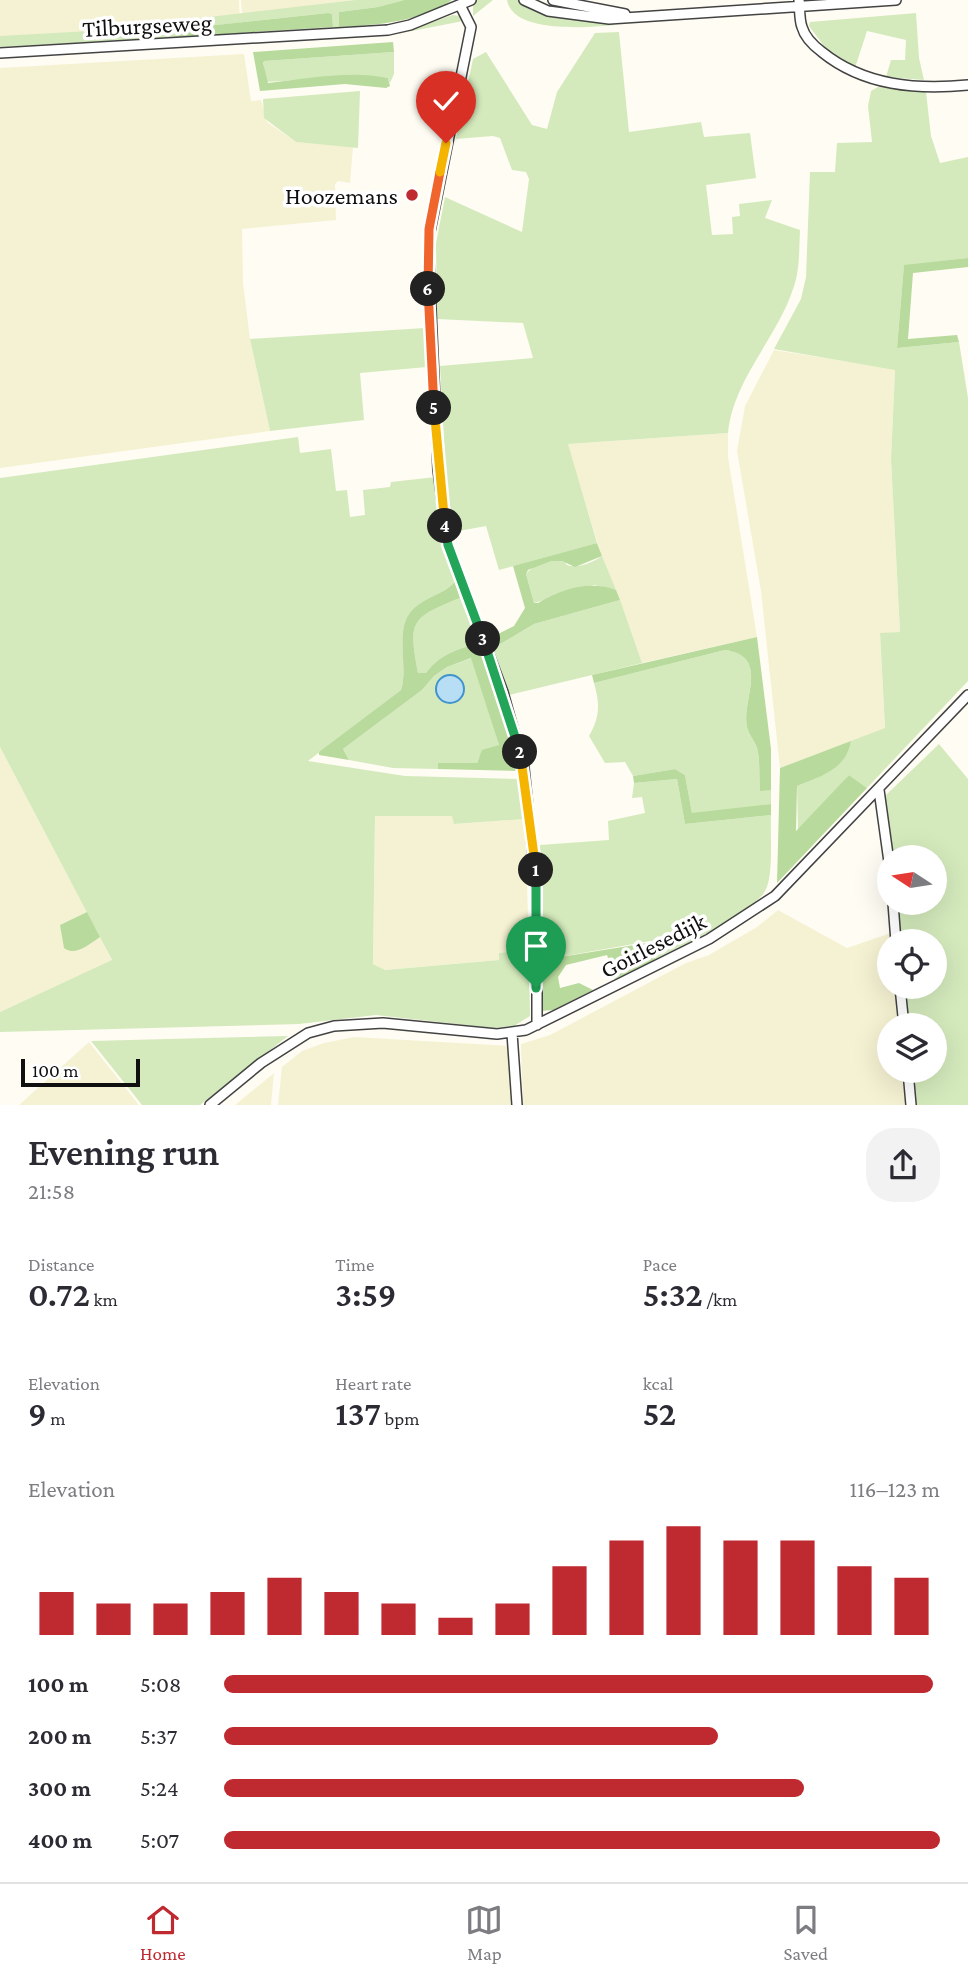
<!DOCTYPE html>
<html lang="en">
<head>
<meta charset="utf-8">
<style>
	:root { --surface:#fff; --page:#f2f2f3; --text:#2b2b33; --muted:#7c7c81; --line:#e1e1e2; --accent:#bf2930 }
	body { margin:0; font-family:"Crimson Pro",serif; background:var(--page); color:var(--text); height:100vh; display:flex; flex-direction:column; font-size:26px; white-space:nowrap }
	* { box-sizing:border-box; margin:0 }
	p { font-size:23px; color:var(--muted) }
	.icon { flex:none; width:38px; height:38px; fill:none; stroke:currentColor; stroke-width:2; stroke-linecap:round; stroke-linejoin:round }
	.map { position:relative; height:1105px; overflow:hidden }
	.details { display:flex; flex-direction:column; background:var(--surface); flex:1 }
	.details>* { flex:none }
	.needle { width:46px; rotate:282deg }
	.fabs { position:absolute; left:877px; top:845px; display:grid; gap:14px }
	.fabs a { display:grid; place-items:center; width:70px; height:70px; border-radius:50%; background:var(--surface); box-shadow:0 7px 28px #0002; font-size:35px }
	.scale { position:absolute; left:21px; bottom:18px; width:119px; box-sizing:border-box; padding-left:7px; border:4px solid #101010; border-top:0; font-size:19px; line-height:24px; white-space:nowrap; color:#101010; -webkit-text-stroke:5px #fff; paint-order:stroke }
	.pin { position:absolute; display:grid; place-items:center; width:60px; height:60px; color:#fff; margin:-72px -30px; border-radius:50% 50% 50% 0; rotate:-45deg; box-shadow:0 0 7px #0007 }
	.pin .icon { rotate:45deg }
	.km { position:absolute; width:35px; height:35px; margin:-18px; border-radius:50%; background:#222; color:#fff; font-size:19px; line-height:35px; text-align:center }
	.round { display:grid; place-items:center; flex:none; width:74px; height:74px; border-radius:28px; background:var(--page) }
	.overview { display:flex; align-items:center; justify-content:space-between; height:119px; padding:0 28px }
	h1 { font-size:38px; font-weight:600; line-height:52px }
	.figures { display:grid; grid-template-columns:repeat(3,1fr); gap:10px; height:119px; padding:7px 28px }
	.figures div { display:grid; align-content:center }
	.figures b { font-size:35px; font-weight:600 }
	.figures small { font-size:19px; font-weight:400 }
	.figures p { font-size:19px }
	.chart { height:196px; padding:14px 28px }
	.chart p { display:flex; justify-content:space-between }
	.chart svg { width:100%; height:126px; margin-top:7px; stroke:var(--accent); stroke-width:6 }
	ul { padding:0 28px; list-style:none; font-size:23px }
	li { display:grid; grid-template-columns:112px 84px 1fr; align-items:center; height:52px }
	li i { height:18px; border-radius:9px; background:var(--accent) }
	.tab-bar { display:flex; justify-content:space-around; align-items:center; height:98px; border-top:2px solid var(--line); background:var(--surface); font-size:19px; color:var(--muted) }
	.tab-bar a { display:grid; justify-items:center; gap:4px }
	.tab-bar .on { color:var(--accent) }
	.map>svg:first-child { display:block }
</style>
</head>
<body>
<div class="map">
<svg width="968" height="1105" viewBox="0 0 968 1105">
	<rect width="100%" height="100%" fill="#fffcf3"/>
	<path fill="#f5f2d3" d="M 0,0 L 239,0 L 240,23 L 0,37 Z
		M 241,0 L 355,0 L 242,14 Z
		M 244,54 L 251,101 L 261,100 L 267,122 L 296,142 L 353,147 L 350,183 L 338,181 L 335,184 L 336,220 L 242,229 L 243,283 L 250,339 L 270,431 L 0,468 L 0,68 Z
		M 774,350 L 895,369 L 891,459 L 900,632 L 880,634 L 885,729 L 780,768 L 761,591 L 737,451 L 745,406 Z
		M 728,433 L 728,457 L 757,637 L 642,663 L 600,551 L 567,444 Z
		M 0,747 L 87,912 L 60,925 L 69,951 L 77,951 L 100,937 L 112,961 L 0,1012 Z
		M 375,815 L 453,816 L 455,824 L 525,819 L 529,950 L 499,953 L 499,960 L 384,970 L 373,964 Z
		M 778,910 L 847,948 L 891,933 L 889,987 L 896,987 L 899,1025 L 889,1026 L 889,1071 L 904,1071 L 907,1105 L 523,1105 L 521,1044 L 550,1035 L 686,963 L 709,955 L 757,927 Z
		M 354,1037 L 510,1046 L 513,1105 L 278,1105 L 282,1067 L 302,1051 L 324,1043 Z
		M 89,1042 L 139,1105 L 19,1105 Z
		M 274,1073 L 271,1105 L 235,1105 Z"/>
	<path fill="#d4eabc" fill-rule="evenodd" d="M 355,0 L 404,0 L 378,7 L 339,12 L 339,27 L 333,27 L 332,14 L 328,13 L 179,29 L 177,37 L 0,47 L 0,36 L 90,31 Z
		M 477,0 L 493,0 L 473,16 L 473,5 Z
		M 507,0 L 518,0 L 556,17 L 616,25 C 591,27 513,35 507,0 Z
		M 916,13 L 919,58 L 924,80 L 886,77 L 891,60 L 905,60 L 906,40 L 867,31 L 855,68 L 824,46 L 809,26 L 810,22 Z
		M 453,15 L 460,16 L 463,21 L 397,34 Z
		M 619,32 L 629,132 L 701,122 L 704,137 L 750,133 L 756,178 L 706,185 L 712,235 L 733,234 L 732,217 L 740,216 L 739,204 L 772,200 L 765,218 L 800,230 C 799,250 800,271 793,289 C 777,338 733,380 728,433 L 568,444 L 597,543 L 499,570 L 486,526 L 453,532 L 447,495 L 440,366 L 533,358 L 523,323 L 437,319 L 436,243 L 445,197 L 522,232 L 529,179 L 526,172 L 512,170 L 500,138 L 493,136 L 456,139 L 473,59 L 486,52 L 532,125 L 547,129 L 557,92 L 595,33 Z
		M 394,52 L 394,74 L 390,83 L 388,78 L 374,76 L 265,82 L 263,61 Z
		M 878,87 L 926,92 L 931,136 L 940,163 L 968,157 L 968,258 L 904,266 L 897,348 L 959,342 L 968,398 L 968,681 L 867,788 L 849,775 L 798,831 L 797,786 C 821,776 846,769 851,741 L 885,728 L 880,633 L 900,632 L 891,459 L 895,370 L 774,349 L 801,299 L 806,277 L 810,172 L 835,172 L 837,143 L 872,142 L 868,106 L 871,91 Z
		M 360,91 L 358,148 L 296,142 L 264,118 L 263,99 Z
		M 425,328 L 427,367 L 360,373 L 364,420 L 270,431 L 250,339 Z
		M 298,437 L 300,453 L 331,449 L 336,491 L 347,490 L 350,517 L 365,515 L 363,490 L 390,487 L 391,482 L 436,477 L 441,525 L 455,582 C 443,595 426,596 413,609 C 393,629 409,666 401,690 L 308,761 L 405,776 L 520,779 L 525,819 L 454,824 L 452,816 L 375,816 L 373,964 L 385,970 L 499,960 L 499,953 L 529,950 L 530,1016 L 514,1026 L 492,1028 L 376,1015 L 299,1024 L 0,1032 L 0,1012 L 112,960 L 0,747 L 0,478 Z
		M 602,556 L 616,590 L 594,585 L 534,603 L 526,574 C 532,566 550,558 561,561 C 571,563 561,564 571,566 C 583,567 593,562 602,556 Z
		M 460,598 L 478,643 C 456,650 440,654 426,673 L 418,673 C 408,620 411,618 460,598 Z
		M 620,600 L 642,663 L 509,695 L 492,649 L 534,624 Z
		M 725,650 C 771,656 741,699 747,727 C 749,736 757,743 758,752 C 760,764 759,778 760,790 L 771,790 L 771,804 L 697,814 L 692,813 L 685,775 L 675,769 L 633,776 L 625,762 L 605,763 L 589,736 C 600,717 600,704 594,683 Z
		M 472,658 L 499,745 C 489,750 481,750 477,763 L 439,763 L 438,769 L 393,768 L 349,760 L 343,749 L 422,690 L 434,676 L 447,667 ZM 450,675 L 461,680 L 465,690 L 460,700 L 450,704 L 440,700 L 436,686 L 443,677 Z
		M 939,744 L 968,779 L 968,1105 L 914,1105 L 911,1071 L 934,1071 L 934,1026 L 907,1025 L 904,987 L 934,987 L 934,942 L 899,941 L 896,903 L 934,903 L 934,858 L 891,857 L 885,796 Z
		M 677,779 L 685,824 L 771,815 C 770,833 774,876 765,891 C 755,910 678,949 655,960 L 651,941 L 542,960 L 540,845 L 609,840 L 608,821 L 645,813 L 642,797 L 632,798 L 634,783 Z
		M 288,1036 L 200,1105 L 142,1105 L 91,1041 Z"/>
	<path fill="#b8da9c" d="M 404,0 L 452,0 C 419,22 378,25 339,27 L 339,12 L 378,7 Z
		M 328,13 L 332,14 L 333,27 L 177,37 L 178,29 Z
		M 393,42 L 394,52 L 264,61 L 263,63 L 268,83 C 307,79 349,70 388,78 L 390,86 L 386,88 L 345,84 L 260,91 L 253,52 Z
		M 968,258 L 968,267 L 913,273 L 908,339 L 957,335 L 959,342 L 897,348 L 904,265 Z
		M 597,543 L 602,556 L 575,567 L 562,561 L 551,561 L 528,570 L 526,574 L 534,603 L 538,603 C 561,589 590,580 616,590 L 620,600 L 534,624 L 492,649 L 488,639 L 514,626 L 525,608 L 513,566 Z
		M 455,582 L 460,598 C 411,618 408,620 418,673 L 426,673 C 440,654 456,650 478,643 L 508,725 L 520,771 L 438,769 L 438,763 L 477,763 L 482,750 L 499,745 L 471,658 L 447,667 L 434,676 L 422,690 L 343,749 L 349,760 L 319,755 L 319,752 L 401,690 C 409,666 393,629 413,609 C 426,596 443,595 455,582 Z
		M 757,637 L 771,749 L 771,790 L 760,791 C 759,778 760,764 758,752 C 757,743 749,736 747,727 C 741,700 771,656 725,650 L 594,683 L 592,675 Z
		M 851,741 C 846,770 821,776 797,786 L 796,831 L 849,775 L 867,788 L 777,883 L 780,768 Z
		M 675,769 L 685,775 L 692,813 L 771,804 L 771,815 L 685,824 L 677,779 L 634,783 L 633,776 Z
		M 87,912 L 100,937 C 89,944 76,957 64,948 L 60,925 Z
		M 653,942 L 655,960 L 615,979 L 607,955 L 566,965 L 558,977 L 560,988 L 579,983 L 593,990 L 553,1010 L 541,1011 L 542,960 Z"/>
	<path fill="#b8def5" stroke="#4094cc" stroke-width="2" d="M436 689a14 14 0 1 1 28 0a14 14 0 1 1-28 0Z"/>
	<g fill="none" stroke-linecap="round" stroke-linejoin="round">
		<defs>
			<path id="minor" d="M 524,0 L 548,11 L 609,19 L 896,0
				M 553,0 L 625,14
				M 799,0 C 800,9 799,19 802,27 C 805,38 814,46 822,52 C 864,86 917,90 968,85
				M 460,5 L 471,27 L 428,241 L 438,470 L 448,545 L 503,692 L 524,768 L 537,894 L 537,1025
				M 0,53 L 388,30 L 410,25 L 471,0
				M 879,790 L 889,862
				M 893,903 L 896,942
				M 900,987 L 904,1026
				M 512,1033 L 517,1105
				M 908,1071 L 911,1105
				M 210,1105 L 261,1063 L 308,1033 L 334,1026 L 383,1023 L 497,1034 L 526,1030 L 709,939 L 775,896 L 968,695"/>
		</defs>
		<use href="#minor" stroke="#434343" stroke-width="12"/>
		<use href="#minor" stroke="#fff" stroke-width="9"/>
	</g>
	<g fill="none" stroke-linecap="round" stroke-linejoin="round">
		<defs>
			<path id="split-1" d="M 536,870 L 536,988"/>
			<path id="split-2" d="M 520,752 L 536,870"/>
			<path id="split-3" d="M 483,639 L 520,752"/>
			<path id="split-4" d="M 445,526 L 448,545 L 483,639"/>
			<path id="split-5" d="M 434,408 L 445,526"/>
			<path id="split-6" d="M 428,289 L 434,408"/>
			<path id="split-7" d="M 428,289 L 429,229 L 440,172"/>
			<path id="split-8" d="M 440,172 L 446,143"/>
		</defs>
		<use href="#split-1" stroke="#fff" stroke-width="14"/>
		<use href="#split-2" stroke="#fff" stroke-width="14"/>
		<use href="#split-3" stroke="#fff" stroke-width="14"/>
		<use href="#split-4" stroke="#fff" stroke-width="14"/>
		<use href="#split-5" stroke="#fff" stroke-width="14"/>
		<use href="#split-6" stroke="#fff" stroke-width="14"/>
		<use href="#split-7" stroke="#fff" stroke-width="14"/>
		<use href="#split-8" stroke="#fff" stroke-width="14"/>
		<use href="#split-1" stroke="#22a559" stroke-width="9"/>
		<use href="#split-2" stroke="#f5b400" stroke-width="9"/>
		<use href="#split-3" stroke="#22a559" stroke-width="9"/>
		<use href="#split-4" stroke="#22a559" stroke-width="9"/>
		<use href="#split-5" stroke="#f5b400" stroke-width="9"/>
		<use href="#split-6" stroke="#f0652b" stroke-width="9"/>
		<use href="#split-7" stroke="#f0652b" stroke-width="9"/>
		<use href="#split-8" stroke="#f5b400" stroke-width="9"/>
	</g>
	<circle fill="#bf2930" stroke="#fff" stroke-width="2.5" cx="412" cy="195" r="7"/>
	<g text-anchor="middle" dominant-baseline="central" stroke-width="7" stroke-linejoin="round" paint-order="stroke">
		<g font-size="24" fill="#101010" stroke="#fff">
			<text transform="translate(147 25) rotate(-3)">Tilburgseweg</text>
			<text transform="translate(653 945) rotate(-27)">Goirlesedijk</text>
		</g>
		<g font-size="24" fill="#101010" stroke="#fff" text-anchor="end">
			<text x="398" y="195">Hoozemans</text>
		</g>
	</g>
</svg>
<div class="fabs">
<a><svg class="needle" viewBox="-14 -14 28 28"><path d="M0-13l5 13h-10z" fill="#e53935"/><path d="M0 13l5-13h-10z" fill="#7c7c81"/></svg></a>
<a><svg class="icon" aria-label="locate" viewBox="0 0 24 24"><circle cx="12" cy="12" r="6"/><path d="M12 2v4M12 18v4M2 12h4M18 12h4"/></svg></a>
<a><svg class="icon" aria-label="layers" viewBox="0 0 24 24"><path d="M12 4l9 5-9 5-9-5zM3 14l9 5 9-5"/></svg></a>
</div>
<div class="scale">100 m</div>
<div class="pin" style="left:536px;top:988px;background:#1e9e55"><svg class="icon" aria-label="arrive" viewBox="0 0 24 24"><path d="M6 21V4h12l-3 4 3 4H6"/></svg></div>
<div class="pin" style="left:446px;top:143px;background:#d93025"><svg class="icon" aria-label="check" viewBox="0 0 24 24"><path d="M5 12l5 5 9-10"/></svg></div>
<b class="km" style="left:536px;top:870px">1</b>
<b class="km" style="left:520px;top:752px">2</b>
<b class="km" style="left:483px;top:639px">3</b>
<b class="km" style="left:445px;top:526px">4</b>
<b class="km" style="left:434px;top:408px">5</b>
<b class="km" style="left:428px;top:289px">6</b>
</div>
<section class="details">
<div class="overview"><div><h1>Evening run</h1><p>21:58</p></div><a class="round"><svg class="icon" aria-label="share" viewBox="0 0 24 24"><path d="M12 15V3M7 8l5-5 5 5M5 13v7h14v-7"/></svg></a></div>
<div class="figures">
<div><p>Distance</p><b>0.72<small> km</small></b></div>
<div><p>Time</p><b>3:59</b></div>
<div><p>Pace</p><b>5:32<small> /km</small></b></div>
</div>
<div class="figures">
<div><p>Elevation</p><b>9<small> m</small></b></div>
<div><p>Heart rate</p><b>137<small> bpm</small></b></div>
<div><p>kcal</p><b>52</b></div>
</div>
<div class="chart"><p><span>Elevation</span>116–123 m</p>
<svg viewBox="0 0 160 44" preserveAspectRatio="none"><path d="M5 44V29M15 44V33M25 44V33M35 44V29M45 44V24M55 44V29M65 44V33M75 44V38M85 44V33M95 44V20M105 44V11M115 44V6M125 44V11M135 44V11M145 44V20M155 44V24"/></svg>
</div>
<ul>
<li><b>100 m</b>5:08<i style="width:99%"></i></li>
<li><b>200 m</b>5:37<i style="width:69%"></i></li>
<li><b>300 m</b>5:24<i style="width:81%"></i></li>
<li><b>400 m</b>5:07<i style="width:100%"></i></li>
</ul>
</section>
<nav class="tab-bar">
<a class="on"><svg class="icon" aria-label="home" viewBox="0 0 24 24"><path d="M3 11l9-7 9 7M6 9v11h12V9"/></svg>Home</a>
<a><svg class="icon" aria-label="map" viewBox="0 0 24 24"><path d="M3 6l6-2 6 2 6-2v14l-6 2-6-2-6 2zM9 4v14M15 6v14"/></svg>Map</a>
<a><svg class="icon" aria-label="saved" viewBox="0 0 24 24"><path d="M7 4h10v16l-5-4-5 4z"/></svg>Saved</a>
</nav>
</body>
</html>
